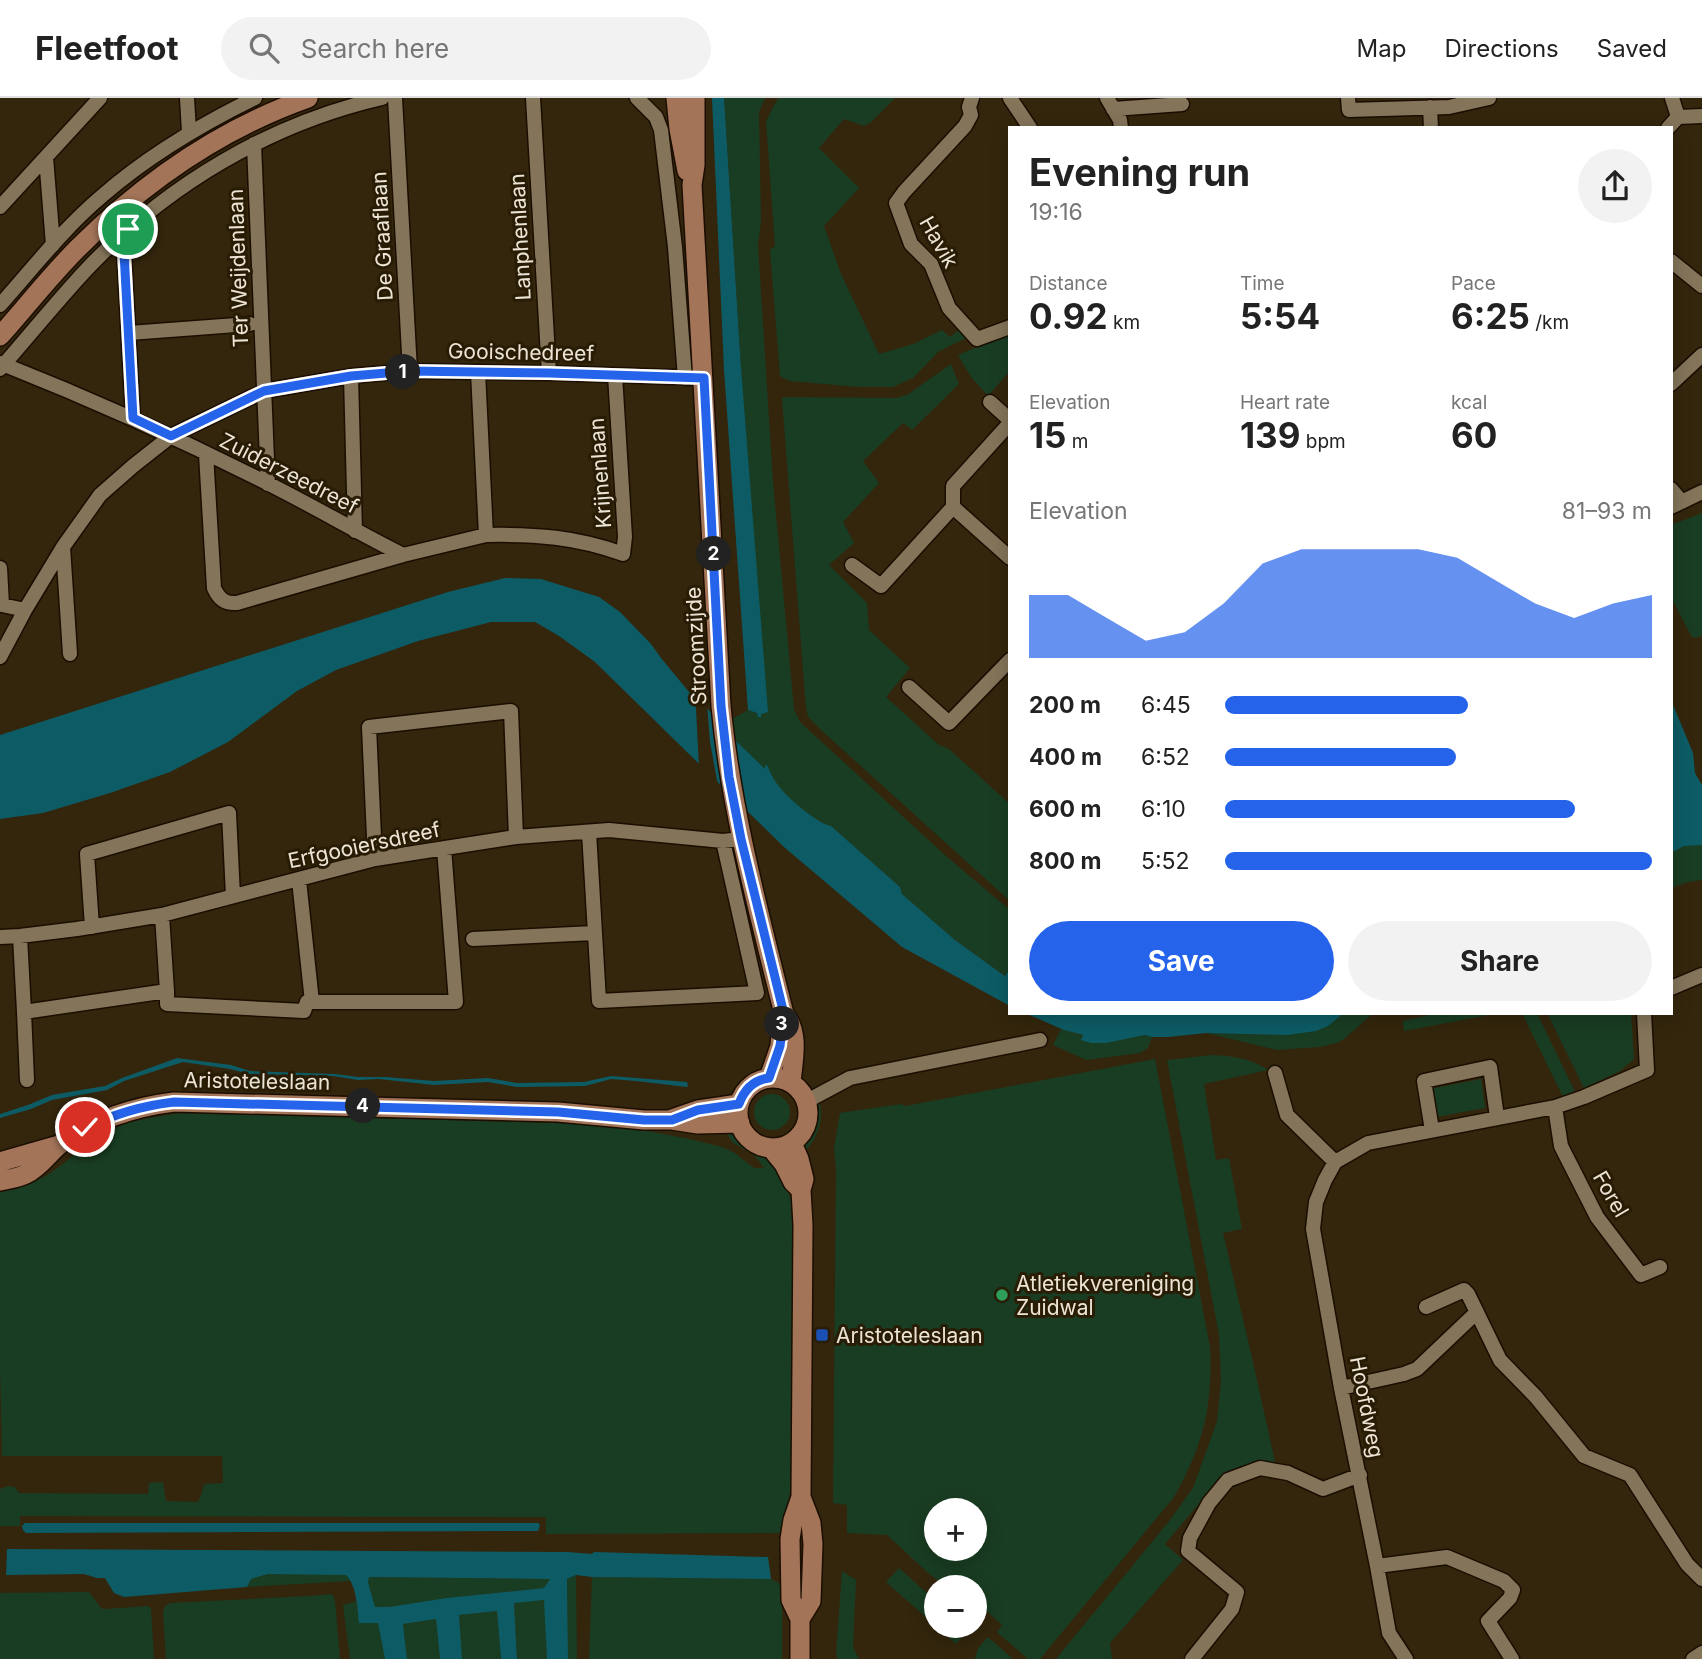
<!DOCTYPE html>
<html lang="en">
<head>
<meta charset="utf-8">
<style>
	:root { --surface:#fff; --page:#f2f2f2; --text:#222; --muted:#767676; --line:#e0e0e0; --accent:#2563eb }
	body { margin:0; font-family:Inter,sans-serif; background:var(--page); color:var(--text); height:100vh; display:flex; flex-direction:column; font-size:26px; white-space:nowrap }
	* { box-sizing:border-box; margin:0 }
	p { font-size:23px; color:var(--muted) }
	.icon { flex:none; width:38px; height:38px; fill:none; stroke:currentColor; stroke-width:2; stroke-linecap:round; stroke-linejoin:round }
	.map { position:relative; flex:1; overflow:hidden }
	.side { position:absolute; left:1008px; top:28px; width:665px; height:889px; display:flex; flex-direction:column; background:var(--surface); border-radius:0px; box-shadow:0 4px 18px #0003 }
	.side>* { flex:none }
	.tools { position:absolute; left:924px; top:1400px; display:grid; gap:14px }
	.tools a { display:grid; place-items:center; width:63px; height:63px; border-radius:50%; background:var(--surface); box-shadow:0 4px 18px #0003; font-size:35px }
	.pin { position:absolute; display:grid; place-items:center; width:60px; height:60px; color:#fff; margin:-30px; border:4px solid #fff; border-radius:50%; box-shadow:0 2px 7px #0007 }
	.km { position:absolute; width:35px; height:35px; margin:-18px; border-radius:50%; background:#222; color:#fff; font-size:19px; line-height:35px; text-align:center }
	.round { display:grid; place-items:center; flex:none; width:74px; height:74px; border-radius:37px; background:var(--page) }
	.head { display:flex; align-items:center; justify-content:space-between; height:119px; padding:0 21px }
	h1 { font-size:38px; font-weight:700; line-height:52px }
	.figures { display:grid; grid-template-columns:repeat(3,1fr); gap:10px; height:119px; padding:7px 21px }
	.figures div { display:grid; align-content:center }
	.figures b { font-size:35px; font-weight:700 }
	.figures small { font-size:19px; font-weight:400 }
	.figures p { font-size:19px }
	.chart { height:196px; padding:14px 21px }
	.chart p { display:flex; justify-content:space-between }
	.chart svg { width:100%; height:126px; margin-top:7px; fill:var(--accent); opacity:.7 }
	.primary-button { display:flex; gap:14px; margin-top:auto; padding:14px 21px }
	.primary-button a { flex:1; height:80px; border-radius:42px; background:var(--accent); color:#fff; font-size:28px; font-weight:700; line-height:80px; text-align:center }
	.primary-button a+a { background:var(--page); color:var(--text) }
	ul { padding:0 21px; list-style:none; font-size:23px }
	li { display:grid; grid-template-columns:112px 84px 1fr; align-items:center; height:52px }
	li i { height:18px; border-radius:9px; background:var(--accent) }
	header { display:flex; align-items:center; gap:42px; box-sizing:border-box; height:98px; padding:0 35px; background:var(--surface); border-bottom:2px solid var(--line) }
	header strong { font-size:33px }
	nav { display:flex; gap:38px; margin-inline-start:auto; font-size:24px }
	.search { width:490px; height:63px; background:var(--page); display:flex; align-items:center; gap:18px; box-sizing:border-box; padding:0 24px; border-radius:38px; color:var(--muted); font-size:26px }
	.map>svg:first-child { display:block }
</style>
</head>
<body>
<header>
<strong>Fleetfoot</strong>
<div class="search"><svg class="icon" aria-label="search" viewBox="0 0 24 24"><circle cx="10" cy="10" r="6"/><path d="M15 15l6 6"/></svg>Search here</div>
<nav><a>Map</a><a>Directions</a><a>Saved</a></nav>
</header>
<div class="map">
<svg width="1702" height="1561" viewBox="0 0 1702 1561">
	<rect width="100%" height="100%" fill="#33260d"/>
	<path fill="#193d22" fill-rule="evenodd" d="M 724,0 L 765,0 L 759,14 L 761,123 L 758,147 L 773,384 L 794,611 L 800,624 L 946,758 L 1010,812 L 1010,875 L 1008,874 L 1006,878 L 955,842 L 902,796 L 900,789 L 831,728 C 819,726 784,698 777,687 C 774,682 773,677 769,672 L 766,673 L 734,641 L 732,621 L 748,612 L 757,615 L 741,270 Z
		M 778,0 L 895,0 L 871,24 L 864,28 L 844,21 L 819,50 L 859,90 L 824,128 L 841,176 L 879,256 L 913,246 L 942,232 L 950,239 L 960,231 L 970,238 L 938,254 L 913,280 L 893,289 L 859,289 L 789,283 L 780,278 L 770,152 L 775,148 L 766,23 Z
		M 1010,235 L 1009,274 L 988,298 L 971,279 L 958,257 Z
		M 951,266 L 959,286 L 912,332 L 903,325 L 863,363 L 879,385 L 843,424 L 854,445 L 829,467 L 867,505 L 869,532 L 910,570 L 886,599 L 939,647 L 949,651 L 1010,706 L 1010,803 L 821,632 L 808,619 L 806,610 L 782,301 L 784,299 L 896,300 L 907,297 Z
		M 1702,415 L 1702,538 L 1695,540 L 1692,539 L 1688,532 L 1671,499 L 1671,427 Z
		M 1698,747 L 1702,747 L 1702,782 L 1688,784 L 1671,790 L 1671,755 L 1684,748 Z
		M 1344,915 L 1381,915 L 1370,918 L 1344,941 L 1337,945 L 1319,949 L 1277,952 L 1206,935 L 1266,937 L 1328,928 Z
		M 1432,915 L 1500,915 L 1404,933 L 1403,923 L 1426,918 Z
		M 1522,915 L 1537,915 L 1575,994 L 1563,999 Z
		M 1547,915 L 1631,915 L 1634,961 L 1620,973 L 1584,990 Z
		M 1061,931 L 1106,945 L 1145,937 L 1152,939 L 1148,950 L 1140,955 L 1086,962 L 1053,947 Z
		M 1212,957 C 1232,958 1251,960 1268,972 L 1204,986 L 1216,1062 L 1229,1060 L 1242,1131 L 1223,1135 L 1255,1273 L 1275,1364 L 1225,1377 L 1202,1402 L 1165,1446 L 1183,1462 L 1110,1545 L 1112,1561 L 1056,1561 L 1170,1422 L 1193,1390 L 1217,1323 L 1221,1283 L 1219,1237 L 1167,962 Z
		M 1155,961 L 1210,1249 C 1213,1308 1203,1348 1174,1399 L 1040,1561 L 1028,1561 L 997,1534 L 1002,1527 L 981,1508 L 975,1514 L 975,1489 L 946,1489 L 927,1474 L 887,1437 L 847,1435 L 847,1407 L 833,1405 L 836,1070 L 834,1050 L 840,1015 L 901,1006 L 905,1008 ZM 975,1412 L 975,1451 L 936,1451 L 936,1412 Z
		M 1481,981 L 1485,1010 L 1436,1019 L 1430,991 Z
		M754 1014a18 18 0 1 1 36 0a18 18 0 1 1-36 0Z
		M 820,1005 C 824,1023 817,1041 804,1054 L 801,1048 L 809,1026 L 811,1010 Z
		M 181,1015 L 589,1026 L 653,1034 L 694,1042 L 722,1049 L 735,1055 L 754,1070 L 764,1070 L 755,1058 L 732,1044 L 725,1032 L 733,1033 L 749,1045 L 766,1054 L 780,1072 L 792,1104 L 792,1381 L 783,1435 L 546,1436 L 546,1419 L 20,1418 L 20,1428 L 0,1428 L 0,1391 L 8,1388 L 15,1389 L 19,1395 L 148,1396 L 149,1385 L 163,1384 L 166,1403 L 198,1404 C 209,1382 195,1387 223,1385 L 222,1358 L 2,1358 L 0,1270 L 0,1094 C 55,1087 72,1049 117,1029 C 137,1021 160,1018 181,1015 Z
		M 899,1470 L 936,1503 L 936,1528 L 965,1528 L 969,1531 L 956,1546 L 886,1484 Z
		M 842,1473 L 856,1482 L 853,1549 L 859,1561 L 837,1561 L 836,1555 Z
		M 268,1476 L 346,1476 L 351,1483 L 247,1489 L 251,1481 Z
		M 576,1477 L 577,1561 L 568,1561 L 567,1481 Z
		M 369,1479 L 550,1481 L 544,1490 L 446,1500 L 389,1509 L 375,1509 L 368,1484 Z
		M 592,1479 L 771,1481 L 782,1487 L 782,1561 L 589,1561 Z
		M 85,1494 L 90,1495 L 101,1510 L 104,1511 L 148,1508 L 151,1510 L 154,1561 L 0,1561 L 0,1495 Z
		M 331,1496 L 333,1497 L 335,1503 L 340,1561 L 166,1561 L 163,1514 L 165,1508 L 170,1505 L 309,1498 Z
		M 545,1502 L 547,1561 L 517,1561 L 514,1504 Z
		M 356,1503 L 359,1525 L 378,1524 L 385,1561 L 350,1561 L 343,1507 Z
		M 497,1513 L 501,1561 L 462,1561 L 459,1517 Z
		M 436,1521 L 440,1561 L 407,1561 L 403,1526 Z
		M 988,1539 L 1013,1561 L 975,1561 L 978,1550 Z"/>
	<path fill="#0d5c65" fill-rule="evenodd" d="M 712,0 L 724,0 L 741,270 L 768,614 L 761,616 L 761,619 L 758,619 L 757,615 L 748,612 L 724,272 Z
		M 505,480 L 541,481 L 599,499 L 620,514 L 651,546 L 661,560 L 689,594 L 693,594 L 734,641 L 765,671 L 765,668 L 767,667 C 770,674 774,682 778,687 C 785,698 818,726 831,728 L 900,789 L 902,796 L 955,842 L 1005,878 L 1008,874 L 1010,875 L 1010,908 L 902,849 L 784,749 L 595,564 L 559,538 L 535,524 L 491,524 L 418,543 L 336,572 L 297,593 L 228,644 L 170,674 L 110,695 L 43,715 L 0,721 L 0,637 L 448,494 Z
		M 1671,602 L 1693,655 L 1695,675 L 1702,687 L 1702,747 L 1684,748 L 1671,755 L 1671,693 L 1673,681 L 1671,666 Z
		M 1025,915 L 1344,915 L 1328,928 L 1316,933 L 1287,937 L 1206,935 L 1168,939 L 1152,939 L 1145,937 L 1106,945 L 1091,945 L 1081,942 L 1083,937 L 1064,932 Z
		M 177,960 L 231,967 L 250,973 L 335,976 L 358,979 L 385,979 L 434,983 L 488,980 L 517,985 L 584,984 L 611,978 L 687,984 L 688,988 L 687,989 L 636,983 L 611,981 L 585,988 L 517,989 L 488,984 L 434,987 L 379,981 L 358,982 L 333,978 L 249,976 L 230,971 L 183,964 L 124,983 L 107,992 L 52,1002 L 31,1011 L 0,1020 L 0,1016 L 28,1007 L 52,997 L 105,988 L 122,980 Z
		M 25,1425 L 538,1425 L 540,1427 L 538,1433 L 26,1435 L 23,1432 L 22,1428 Z
		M 7,1451 L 568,1454 L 592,1456 L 594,1454 L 768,1459 L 771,1481 L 592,1479 L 576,1477 L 567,1481 L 568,1561 L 547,1561 L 544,1502 L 514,1505 L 517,1561 L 501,1561 L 497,1513 L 459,1517 L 462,1561 L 440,1561 L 436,1521 L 403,1526 L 407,1561 L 385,1561 L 378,1525 L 359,1525 C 357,1509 357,1488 346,1477 L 268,1476 L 251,1481 L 247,1489 L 124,1499 L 114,1495 L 105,1480 L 97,1480 L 84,1476 L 6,1477 ZM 369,1479 L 549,1481 L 550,1481 L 544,1490 L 446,1500 L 389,1509 L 375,1509 L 368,1484 Z"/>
	<path fill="#33260d" d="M 695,591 L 707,605 L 710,644 L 718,688 L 699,669 Z"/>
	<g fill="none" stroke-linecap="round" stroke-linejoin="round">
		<defs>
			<path id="street" d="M 187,0 L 189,34
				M 395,0 L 410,273
				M 533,0 L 549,275
				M 637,0 L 656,19 L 661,32 L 675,149 L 685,280
				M 972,0 L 969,9 L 971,17 L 965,28 L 904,94 L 896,105 L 911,146 L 931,166 L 949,210 L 977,241 L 1010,229
				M 1010,0 L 1030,30
				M 1107,0 L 1120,22 L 1121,30
				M 1348,0 L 1349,12 L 1449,9 L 1489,0
				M 1672,0 L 1678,19 L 1702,18
				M 1430,9 L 1431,30
				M 1113,11 L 1182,6
				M 1668,30 L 1678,19
				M 254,46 L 268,386
				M 46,59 L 53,147
				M 0,109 L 100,0
				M 123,136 L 133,320
				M 1671,163 L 1702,188
				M 0,207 C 33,170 64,130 102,98 C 149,57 200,27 255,0
				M 129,235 L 250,226
				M 0,265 C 91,301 180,341 267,385 C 313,408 357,434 403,457
				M 0,271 C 29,238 57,203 87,171 C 167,87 269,26 382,0
				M 478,274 L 486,437 C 535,436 577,439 623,456 L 625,439 L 615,277
				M 351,278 L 355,433
				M 1671,286 L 1702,257
				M 990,304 L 1010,322
				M 206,356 L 214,490 C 219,501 225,506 237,505 L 403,457 L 486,437
				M 1671,391 L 1682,404
				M 953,409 L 1010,460
				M 1671,409 L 1702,394
				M 63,449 L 70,556
				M 852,467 L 881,488 L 953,409 L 953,388 L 1010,325
				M 0,470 L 2,507 L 25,512
				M 0,559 L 25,512 L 63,449 L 100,397 L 133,368 L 171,338 L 264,293 L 351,278 L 410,273 L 549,275 L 704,280
				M 909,589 L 949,625 L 1010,562
				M 589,734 L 599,903 L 757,895 L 723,743
				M 375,761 L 369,629 L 511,613 L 516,739
				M 299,782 L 312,904 L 456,904 L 444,750
				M 92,829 L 87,756 L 229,715 L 233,798
				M 20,838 L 24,914 L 167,893 L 162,817
				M 0,839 L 20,838 L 77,831 L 162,817 L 375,761 L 516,739 L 609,732 L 723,743 L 741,741
				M 473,841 L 594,835
				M 1671,890 L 1702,877
				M 167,893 L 167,906 L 304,913 L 307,904 L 312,904
				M 24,914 L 27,982
				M 1275,975 L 1287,1017 L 1335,1064
				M 807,1003 L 850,980 L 1040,942
				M 1555,1009 L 1561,1048 L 1597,1119 L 1641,1177 L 1660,1169
				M 1432,1032 L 1424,983 L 1490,969 L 1497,1019
				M 1426,1209 L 1464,1192 L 1468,1196 L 1500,1262 L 1536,1299 L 1584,1358 L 1630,1377 L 1687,1466 L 1702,1481
				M 1341,1290 L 1404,1276 L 1417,1271 L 1477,1214
				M 1377,1468 L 1447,1459 L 1504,1483 L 1513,1492 L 1510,1500 L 1488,1523 L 1512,1561
				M 1192,1561 L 1232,1511 L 1237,1494 L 1188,1453 L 1190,1440 L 1209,1405 L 1228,1382 L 1260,1370 L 1288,1375 L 1323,1391 L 1360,1377
				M 1406,1561 L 1389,1535 L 1377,1468 L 1341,1290 L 1313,1131 L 1316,1104 L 1325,1082 L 1335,1064 L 1368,1045 L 1555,1009 L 1584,999 L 1647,972 L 1644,915
				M 1693,1561 L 1702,1555"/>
			<path id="secondary" d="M 676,0 L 679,31 L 687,73
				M 695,0 L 695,67 L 692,87 L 721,608 C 731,713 759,815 784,916 C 800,934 793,963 791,984
				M 0,238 C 26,209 50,178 78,150 C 143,85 220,31 308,0
				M738 1015a35 35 0 1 1 70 0a35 35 0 1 1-70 0Z
				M 769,980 L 780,948 L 782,921
				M 672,1021 L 698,1012 L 739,1006
				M 792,1045 L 799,1061 L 804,1081 L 801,1092 L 803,1127 L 801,1399 L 793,1422 L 790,1441 L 791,1502 L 800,1521 L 800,1561
				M 771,1050 L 784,1066 L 793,1084 L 801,1092
				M 0,1064 L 55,1048
				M 0,1083 C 9,1081 18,1080 26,1076 C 41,1069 50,1053 63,1044 C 97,1021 133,1009 174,1004 L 558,1014 L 644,1022 L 672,1022 L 698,1026 L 740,1025
				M 800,1521 L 811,1503 L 813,1446 L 811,1425 L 801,1399"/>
		</defs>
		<use href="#street" stroke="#1b0e00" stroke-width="17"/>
		<use href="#secondary" stroke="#1b0e00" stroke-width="22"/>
		<use href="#street" stroke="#84745a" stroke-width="14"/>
		<use href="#secondary" stroke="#a37458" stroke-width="19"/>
	</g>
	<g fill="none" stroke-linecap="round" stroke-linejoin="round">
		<defs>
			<path id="route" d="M 85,1029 C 117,1016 140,1008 174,1004 L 558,1014 L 644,1022 L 672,1022 L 698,1012 L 739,1006 C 744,992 753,982 769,980 L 780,948 L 784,916 L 741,741 L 729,679 L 721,608 L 704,280 L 549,275 L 410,273 L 351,278 L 264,293 L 171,338 L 133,320 L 123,136 L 128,131"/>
		</defs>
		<use href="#route" stroke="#fff" stroke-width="14"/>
		<use href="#route" stroke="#2563eb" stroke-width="9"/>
	</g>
	<circle fill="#2e9e5b" stroke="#291c04" stroke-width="2.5" cx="1002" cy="1197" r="7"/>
	<rect fill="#1a4fb4" stroke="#291c04" stroke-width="2.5" x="815" y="1230" width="14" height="14" rx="3.5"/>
	<g text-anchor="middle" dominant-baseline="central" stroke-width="6" stroke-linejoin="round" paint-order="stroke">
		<g font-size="21" fill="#ece4d5" stroke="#291c04">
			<text transform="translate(382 138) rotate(-93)">De Graaflaan</text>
			<text transform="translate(520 139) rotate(-93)">Lanphenlaan</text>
			<text transform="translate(939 144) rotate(60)">Havik</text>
			<text transform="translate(238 170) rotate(-92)">Ter Weijdenlaan</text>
			<text transform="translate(521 254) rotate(1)">Gooischedreef</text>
			<text transform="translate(289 375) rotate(27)">Zuiderzeedreef</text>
			<text transform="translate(600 375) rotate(-94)">Krijnenlaan</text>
			<text transform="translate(696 548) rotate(-93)">Stroomzijde</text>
			<text transform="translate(364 747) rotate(-12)">Erfgooiersdreef</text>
			<text transform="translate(257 983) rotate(1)">Aristoteleslaan</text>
			<text transform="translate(1611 1096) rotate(60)">Forel</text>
			<text transform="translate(1367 1309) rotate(79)">Hoofdweg</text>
		</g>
		<g font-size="21" fill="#ece4d5" stroke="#291c04" text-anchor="start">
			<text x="1016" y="1185">Atletiekvereniging<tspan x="1016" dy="24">Zuidwal</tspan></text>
			<text x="836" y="1237">Aristoteleslaan</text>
		</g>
	</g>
</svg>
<div class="tools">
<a>+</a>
<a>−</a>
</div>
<div class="pin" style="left:128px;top:131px;background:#1e9e55"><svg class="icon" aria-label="arrive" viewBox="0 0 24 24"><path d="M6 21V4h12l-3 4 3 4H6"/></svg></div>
<div class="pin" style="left:85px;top:1029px;background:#d93025"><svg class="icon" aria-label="check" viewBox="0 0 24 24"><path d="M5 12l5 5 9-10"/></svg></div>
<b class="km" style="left:403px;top:274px">1</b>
<b class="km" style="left:714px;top:456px">2</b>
<b class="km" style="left:782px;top:926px">3</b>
<b class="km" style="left:363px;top:1008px">4</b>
<section class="side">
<div class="head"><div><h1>Evening run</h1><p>19:16</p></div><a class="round"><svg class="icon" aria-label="share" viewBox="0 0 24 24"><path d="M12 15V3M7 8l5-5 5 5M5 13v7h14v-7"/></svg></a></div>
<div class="figures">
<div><p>Distance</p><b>0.92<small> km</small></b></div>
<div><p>Time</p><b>5:54</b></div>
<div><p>Pace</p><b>6:25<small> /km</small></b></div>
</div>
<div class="figures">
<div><p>Elevation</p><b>15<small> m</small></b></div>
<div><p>Heart rate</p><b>139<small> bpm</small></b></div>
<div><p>kcal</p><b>60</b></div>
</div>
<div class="chart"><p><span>Elevation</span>81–93 m</p>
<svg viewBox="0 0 160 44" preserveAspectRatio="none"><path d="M0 44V22L10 22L20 30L30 38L40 35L50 25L60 11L70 6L80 6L90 6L100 6L110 9L120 17L130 25L140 30L150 25L160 22V44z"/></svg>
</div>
<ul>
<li><b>200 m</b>6:45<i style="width:57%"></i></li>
<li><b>400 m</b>6:52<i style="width:54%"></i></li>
<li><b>600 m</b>6:10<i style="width:82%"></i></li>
<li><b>800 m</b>5:52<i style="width:100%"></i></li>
</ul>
<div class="primary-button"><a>Save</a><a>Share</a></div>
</section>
</div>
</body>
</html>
